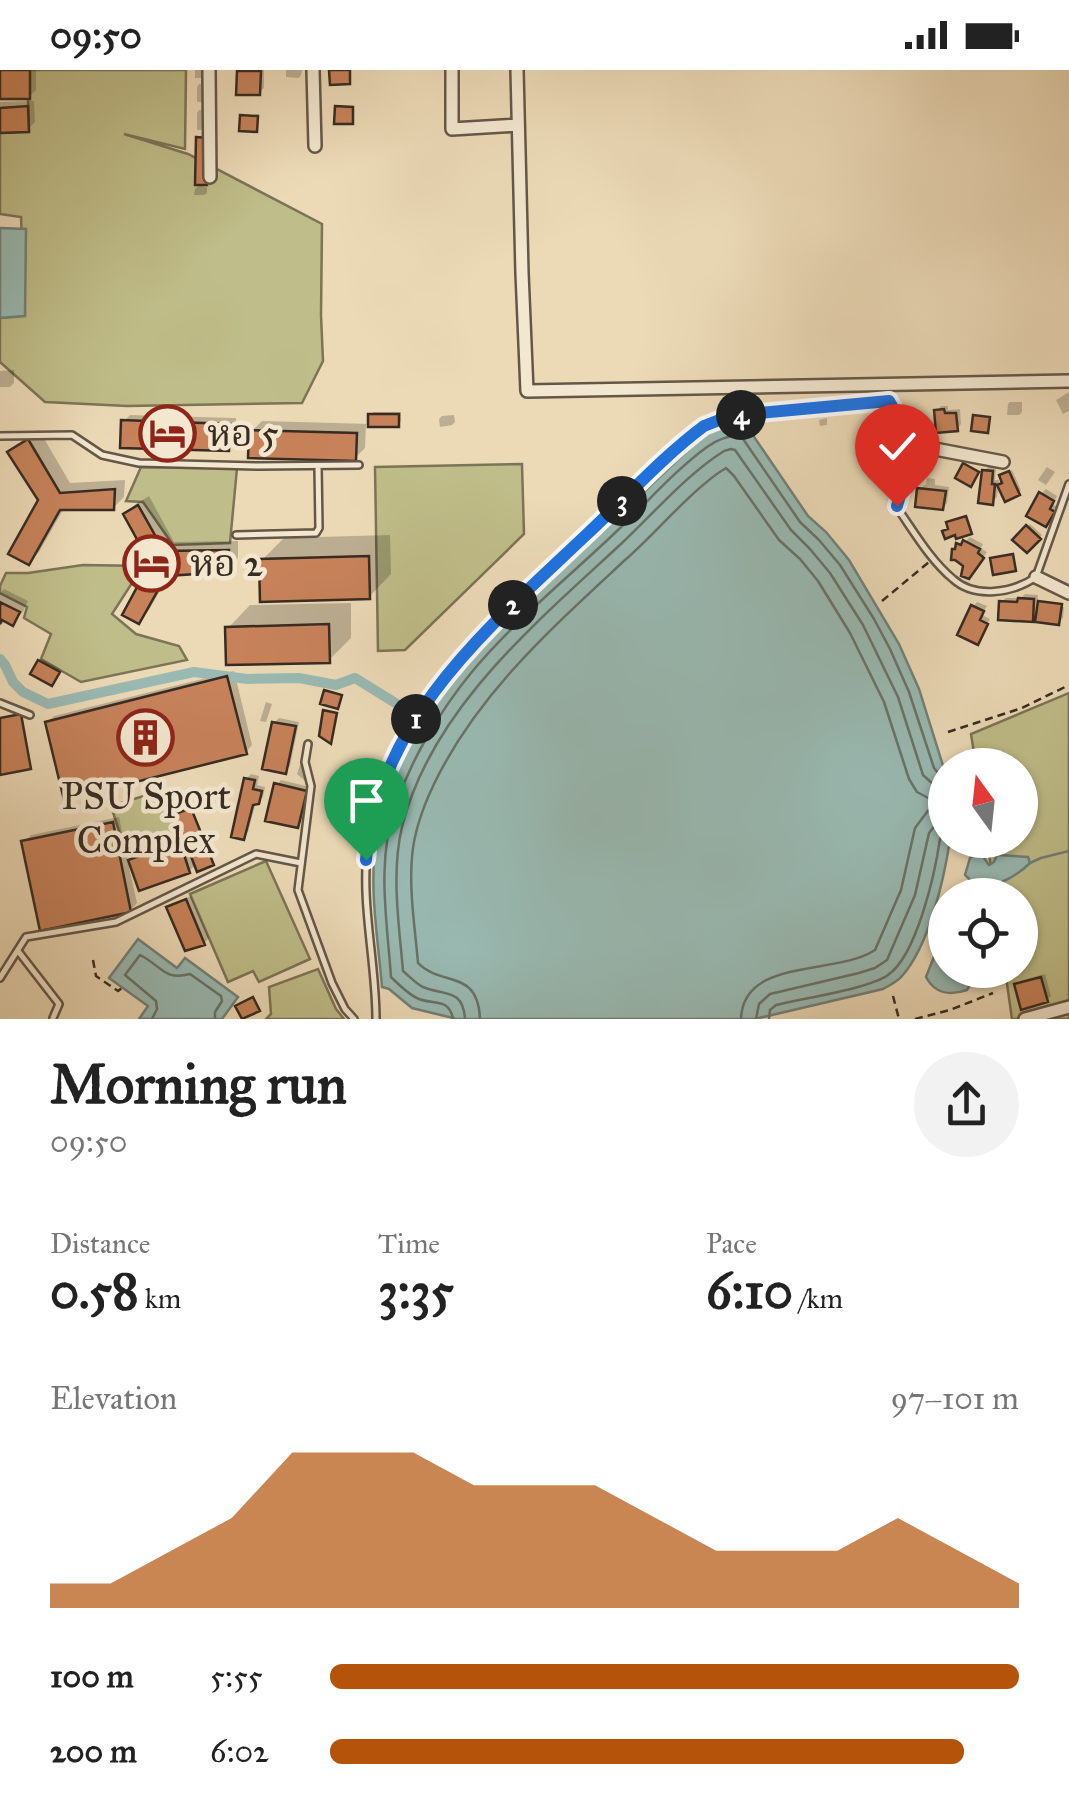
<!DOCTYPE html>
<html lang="en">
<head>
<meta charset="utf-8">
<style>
	:root { --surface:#fff; --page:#f2f2f2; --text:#222; --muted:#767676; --accent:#b45309 }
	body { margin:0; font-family:"IM FELL Great Primer","Noto Serif Thai",serif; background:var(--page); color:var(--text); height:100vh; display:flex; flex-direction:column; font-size:38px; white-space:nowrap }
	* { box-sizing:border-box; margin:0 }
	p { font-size:32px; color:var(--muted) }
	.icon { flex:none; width:55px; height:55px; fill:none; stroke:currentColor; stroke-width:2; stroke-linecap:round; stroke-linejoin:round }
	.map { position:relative; height:949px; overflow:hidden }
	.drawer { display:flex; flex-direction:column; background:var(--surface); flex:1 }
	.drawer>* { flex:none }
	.needle { width:65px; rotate:345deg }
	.fabs { position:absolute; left:928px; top:678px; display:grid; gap:20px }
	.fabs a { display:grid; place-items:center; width:110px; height:110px; border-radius:50%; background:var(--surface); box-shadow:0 2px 8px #0004; font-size:50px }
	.pin { position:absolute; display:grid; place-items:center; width:85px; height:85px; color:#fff; margin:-102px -42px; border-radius:50% 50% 50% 0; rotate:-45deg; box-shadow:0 0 10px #0007 }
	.pin .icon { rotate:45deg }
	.km { position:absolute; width:50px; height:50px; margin:-25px; border-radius:50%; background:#222; color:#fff; font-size:28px; line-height:50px; text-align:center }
	.round { display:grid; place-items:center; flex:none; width:105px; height:105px; border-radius:52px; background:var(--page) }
	.headline { display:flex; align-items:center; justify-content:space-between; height:170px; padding:0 50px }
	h1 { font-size:55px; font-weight:800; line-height:75px }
	.metrics { display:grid; grid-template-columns:repeat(3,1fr); gap:15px; height:170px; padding:10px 50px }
	.metrics div { display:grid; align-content:center }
	.metrics b { font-size:50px; font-weight:800 }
	.metrics small { font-size:28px; font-weight:400 }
	.metrics p { font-size:28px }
	.chart { height:280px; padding:20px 50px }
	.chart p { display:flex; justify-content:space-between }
	.chart svg { width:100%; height:180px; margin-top:10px; fill:var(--accent); opacity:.7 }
	ul { padding:0 50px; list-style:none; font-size:32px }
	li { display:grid; grid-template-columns:160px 120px 1fr; align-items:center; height:75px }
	li i { height:25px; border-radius:12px; background:var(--accent) }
	.status { display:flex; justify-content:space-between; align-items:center; height:70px; padding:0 50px; background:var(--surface); direction:ltr }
	.status svg { height:28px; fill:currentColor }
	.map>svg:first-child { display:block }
</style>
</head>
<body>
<div class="status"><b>09:50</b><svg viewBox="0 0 49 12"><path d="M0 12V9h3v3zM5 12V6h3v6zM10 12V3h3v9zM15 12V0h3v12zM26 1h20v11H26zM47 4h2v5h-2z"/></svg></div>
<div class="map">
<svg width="1069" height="949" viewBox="0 0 1069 949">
	<rect width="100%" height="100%" fill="#ecdab7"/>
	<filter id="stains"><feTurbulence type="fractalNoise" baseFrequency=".002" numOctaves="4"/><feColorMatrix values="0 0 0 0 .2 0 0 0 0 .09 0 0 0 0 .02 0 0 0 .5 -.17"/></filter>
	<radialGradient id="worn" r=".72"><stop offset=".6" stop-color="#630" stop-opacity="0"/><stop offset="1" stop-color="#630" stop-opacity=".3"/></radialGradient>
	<path fill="#bfbd89" stroke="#7b7456" stroke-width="2.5" d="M 27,0 L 186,0 L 185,79 L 124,64 L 188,84 L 322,154 L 321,245 L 323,291 L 302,333 L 127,336 L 45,332 L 0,292 L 0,248 L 25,245 L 21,147 L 0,144 L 0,63 L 29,61 Z
		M 522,394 L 524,464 L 405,580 L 378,581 L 375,397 Z
		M 141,397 L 237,398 L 230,473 L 173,475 L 143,432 L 126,431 Z
		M 83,495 L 143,496 L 112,544 L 136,564 L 179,576 L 187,590 L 81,612 L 41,589 L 51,564 L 24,548 L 27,537 L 0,523 L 0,516 L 6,503 L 28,503 Z
		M 1069,623 L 1069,949 L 1012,949 L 1005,900 L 1020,900 L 1020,825 L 995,825 L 987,770 L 1020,770 L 1020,695 L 976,695 L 971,664 Z
		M 163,720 L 179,769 L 127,786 L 111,736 Z
		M 266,791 L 310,889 L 259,912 L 253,901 L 228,912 L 190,824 Z
		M 318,899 L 336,939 L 344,949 L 266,949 L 271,944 L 269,917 Z"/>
	<path fill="#99bab3" stroke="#728179" stroke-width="2.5" d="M 0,158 L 26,159 L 25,246 L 0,248 Z
		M 738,354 L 748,358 L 808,446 L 826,462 L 849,490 L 899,574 L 919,619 L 945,702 L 945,770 L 950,770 C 944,809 929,876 902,906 C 897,912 890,915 883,919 L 755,949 L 457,949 L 412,938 L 389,919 L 382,917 C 378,868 368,814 377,765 C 400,640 515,541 605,459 C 637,429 667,399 699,370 L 713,361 Z
		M 980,782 L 989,795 L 994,792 L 997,785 L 1028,787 L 1030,793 C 1015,808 999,815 979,819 L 965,805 L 970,788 Z
		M 945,859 L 945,900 L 979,900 L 967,920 C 949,926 935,924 926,907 Z
		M 138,869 L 177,898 L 185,888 L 238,927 L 222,949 L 139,949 L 148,936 L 109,908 Z"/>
	<path fill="#0003" d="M 0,0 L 36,0 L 36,20 L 27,29 L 27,27 L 0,27 Z
		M 195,0 L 206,0 L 206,6 L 203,8 L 195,8 Z
		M 241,0 L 264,0 L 264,18 L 259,22 L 239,2 Z
		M 286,0 L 302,0 L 301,5 L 299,8 L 286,7 Z
		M 199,14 L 206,14 L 206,29 L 203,32 L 197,32 L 197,17 Z
		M 34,31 L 35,52 L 28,59 L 0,60 L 0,32 Z
		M 199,40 L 208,40 L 205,60 L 197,60 L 197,43 Z
		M 203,64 L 212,64 L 211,108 L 202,117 L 207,117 L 207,123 L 204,125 L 194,125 L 195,119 L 202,112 L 198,68 Z
		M 14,300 L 14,313 L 10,317 L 0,317 L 0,301 Z
		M 1069,322 L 1069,341 L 1063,344 L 1056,330 Z
		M 1010,332 L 1022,332 L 1022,342 L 1019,345 L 1007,345 L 1008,334 Z
		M 941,336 L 948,336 L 948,340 L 960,339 L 961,354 L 957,359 L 937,341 Z
		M 373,342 L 401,342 L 401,351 L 398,354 L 366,354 L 365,378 L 355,388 L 252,361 L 262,351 L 371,354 L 371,345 Z
		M 130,345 L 236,348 L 235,372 L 228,379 L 124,351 Z
		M 454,345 L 455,352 L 452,355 L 440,357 L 439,349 L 442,346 Z
		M 827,348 L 827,355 L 820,356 L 819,350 Z
		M 39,360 L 70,413 L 125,410 L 124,427 L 113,438 L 64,438 L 39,482 L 29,492 L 41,430 L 10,382 L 21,372 Z
		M 989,396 L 996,397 L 995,410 L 999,410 L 997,427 L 992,432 L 984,401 Z
		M 1047,397 L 1055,402 L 1046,415 L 1038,410 Z
		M 1012,400 L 1021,420 L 1019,422 L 1005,412 L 1005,403 Z
		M 927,408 L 935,409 L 935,415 L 949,417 L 947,433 L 942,438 L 919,419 L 926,414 Z
		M 1046,419 L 1057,426 L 1053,434 L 1057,437 L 1050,450 L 1041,424 Z
		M 149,426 L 174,472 L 238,471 L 238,488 L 227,499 L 170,503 L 149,540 L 139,551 L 153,493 L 126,444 L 136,434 Z
		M 1030,454 L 1042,465 L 1027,480 L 1016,470 Z
		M 390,465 L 391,504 L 369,527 L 262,490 L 284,468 Z
		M 970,467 L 983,474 L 981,478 L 987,482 L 973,502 L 954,480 L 963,470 L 966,471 Z
		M 4,519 L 28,531 L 23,542 L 12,553 L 6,550 L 0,556 L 0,523 Z
		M 1025,524 L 1038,525 L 1037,536 L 1064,537 L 1063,548 L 1058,552 L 1039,542 L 1032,550 L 1001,532 L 1006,528 L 1021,528 Z
		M 977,532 L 987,536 L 982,545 L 990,549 L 977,572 L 973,537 Z
		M 351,533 L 351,568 L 329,590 L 228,558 L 250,535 Z
		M 42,589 L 60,599 L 54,610 L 40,592 Z
		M 234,601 L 252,675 L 246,682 L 47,653 L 54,646 Z
		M 266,632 L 272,634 L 266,652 L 260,651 Z
		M 279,648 L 299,652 L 290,696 L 285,701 L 274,653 Z
		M 303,686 L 305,687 L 306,712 L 297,704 Z
		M 251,704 L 259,706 L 257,715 L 265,717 L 263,727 L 256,732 L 248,762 L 243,767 L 246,709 Z
		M 281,710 L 310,717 L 302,751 L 297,755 L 277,715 Z
		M 192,739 L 213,793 L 197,794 L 189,801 L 129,797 L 137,833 L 130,840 L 24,772 L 31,765 L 119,747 L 128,792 L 137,784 L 186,767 L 178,745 Z
		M 191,826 L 209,868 L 204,873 L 169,838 L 174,833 Z
		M 1045,904 L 1051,926 L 1047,930 L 1017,915 L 1022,910 Z"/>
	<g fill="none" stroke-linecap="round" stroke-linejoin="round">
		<path stroke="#68726a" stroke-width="2.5" d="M 152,949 L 157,939 L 156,931 L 125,905 L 140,885 C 162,896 164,911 190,904 L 221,926 L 222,931 L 215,942 L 215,949
			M 453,949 C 449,928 435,935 419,929 C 409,925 399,915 391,907 C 387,850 376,790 396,734 C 412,688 440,641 471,603 C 514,551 569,507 618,460 C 647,433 674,401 707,377 C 717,370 729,365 741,366 L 800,452 L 819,470 L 840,495 L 874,549 L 890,579 L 909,622 L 934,698 L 938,703 L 945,705
			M 465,949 C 463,918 444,926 423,917 C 416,914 409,906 403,901 C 399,854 391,803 402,757 C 431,639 537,552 622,473 C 655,442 686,405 724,381 L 731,379 L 735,380 L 791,460 L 810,479 L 830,503 L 863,555 L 898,627 L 923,705 L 934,715 L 945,718
			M 480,949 C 478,898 441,917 418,893 C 415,858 409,821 412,787 C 414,761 423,737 434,714 C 478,623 552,558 625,490 C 655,464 694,417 726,398 L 734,406 L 779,470 L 800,489 L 818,511 L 850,563 L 884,632 L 909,709 L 917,722 L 932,730 L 933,734 L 915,758 L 901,820 L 875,880 C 836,906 743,887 741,949
			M 756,949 L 759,934 L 770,924 L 859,903 L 875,898 L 887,890 L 915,825 L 929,763 L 936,754 L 945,749
			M 769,949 L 770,940 L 776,935 C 804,928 868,919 888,905 C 917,885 935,803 940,769 L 945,762"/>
		<path stroke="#728179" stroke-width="2.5" d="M 1030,793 L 1041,788 L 1069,781"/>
		<path stroke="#99bab3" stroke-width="10" d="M 0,589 L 5,595 L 13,612 L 23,622 L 48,634 L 194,602 L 247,609 L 299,608 L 336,615 L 355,608 L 410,642"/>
	</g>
	<path fill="#c7825a" stroke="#372b22" stroke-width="2.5" d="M 0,0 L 30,0 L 30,29 L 0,29 Z
		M 329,0 L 350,0 L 350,14 L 330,15 Z
		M 237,1 L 261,1 L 260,25 L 236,25 Z
		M 28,36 L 29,62 L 0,63 L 0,38 Z
		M 335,36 L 353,37 L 353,54 L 334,54 Z
		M 240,45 L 258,46 L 257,62 L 239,61 Z
		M 196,67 L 208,68 L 207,115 L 195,115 Z
		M 944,339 L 945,343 L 956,343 L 958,361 L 936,363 L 934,340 Z
		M 368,344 L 399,344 L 399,357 L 368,357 Z
		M 973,345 L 990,347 L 988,363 L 971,361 Z
		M 121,350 L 230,354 L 229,381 L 120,378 Z
		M 249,360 L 357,363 L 356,391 L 248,388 Z
		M 28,369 L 60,423 L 115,419 L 114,440 L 60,440 L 29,495 L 8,484 L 38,430 L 7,382 Z
		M 963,393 L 979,402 L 971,417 L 955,408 Z
		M 982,400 L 993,401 L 992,414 L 995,414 L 993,435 L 978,433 Z
		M 1009,401 L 1020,425 L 1005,432 L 997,415 L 1002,413 L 999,405 Z
		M 917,418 L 946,421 L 943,440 L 915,437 Z
		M 1039,422 L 1054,431 L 1050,439 L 1055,442 L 1046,457 L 1026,446 Z
		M 138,435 L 164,481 L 229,480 L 228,502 L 166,506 L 139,554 L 122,545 L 150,493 L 123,444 Z
		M 966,446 L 972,464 L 956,469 L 955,465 L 945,469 L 942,461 L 948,459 L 946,452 Z
		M 1026,455 L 1041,469 L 1027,483 L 1012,470 Z
		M 963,470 L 980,479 L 978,483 L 984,488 L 969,509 L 961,506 L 963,496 L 955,490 L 951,490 L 952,479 L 955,479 L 956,473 L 961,475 Z
		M 1013,484 L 1016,501 L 993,505 L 990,488 Z
		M 369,486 L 370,529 L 260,532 L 259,489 Z
		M 1018,528 L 1034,529 L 1033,552 L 998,550 L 999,531 L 1017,532 Z
		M 1038,531 L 1062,534 L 1059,555 L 1035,552 Z
		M 0,532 L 20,542 L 13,556 L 2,550 L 0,554 Z
		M 971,535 L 984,541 L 980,550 L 988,554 L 978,575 L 957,565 Z
		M 329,554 L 330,593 L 226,595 L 225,557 Z
		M 38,590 L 60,602 L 52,616 L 30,604 Z
		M 227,606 L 247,684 L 64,730 L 45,652 Z
		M 324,620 L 342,625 L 338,639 L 320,634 Z
		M 323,640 L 337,643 L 331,674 L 319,666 Z
		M 21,644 L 31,699 L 0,705 L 0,648 Z
		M 272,652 L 296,656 L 286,704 L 262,699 Z
		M 244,708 L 255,710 L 253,719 L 262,721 L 259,734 L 253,735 L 244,770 L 231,767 Z
		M 274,713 L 307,721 L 298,758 L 265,751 Z
		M 191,738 L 214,795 L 197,802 L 175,744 Z
		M 113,752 L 131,842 L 40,861 L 21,771 Z
		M 180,772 L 190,803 L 139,821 L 128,790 Z
		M 186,829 L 205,875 L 185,881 L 166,837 Z
		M 1041,907 L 1048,932 L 1021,940 L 1014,914 Z
		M 253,927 L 260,941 L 242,949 L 235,936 Z"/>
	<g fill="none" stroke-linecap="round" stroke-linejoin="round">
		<defs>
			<path id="lane" d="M 0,366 L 72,365 L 102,385 L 139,393 L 258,396 L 359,395
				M 236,465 L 316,463 L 319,458 L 318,396
				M 0,633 L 30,645
				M 308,674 L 305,692 L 311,716 L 298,820 L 332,913 L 345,939 L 354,949
				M 18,881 L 59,934 L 53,948
				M 0,908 L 26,867 L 116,852 L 256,784 L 301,793
				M 376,949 C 376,891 360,832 368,774 C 387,643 491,555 582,469 C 620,433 658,393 699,360 L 722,349 L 749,344 L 890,331 L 914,375 L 898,427 L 898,439 C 914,462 931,491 953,509 C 975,529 1013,523 1036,507 L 1069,414"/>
			<path id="street" d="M 209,0 L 210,107
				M 313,0 L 315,76
				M 452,0 L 452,59 L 518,55
				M 517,0 L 522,203 L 527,321 L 1069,311
				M 914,375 L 1003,392
				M 1036,507 L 1069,523
				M 1025,949 L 1069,937"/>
		</defs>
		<use href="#lane" stroke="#645747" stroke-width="10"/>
		<use href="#street" stroke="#645747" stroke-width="16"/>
		<path stroke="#372b22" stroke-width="2.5" stroke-dasharray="8 5" stroke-linecap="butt" d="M 882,531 L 929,492
			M 948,662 L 1022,638 L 1069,615
			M 93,890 L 96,906 L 118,921 L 123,917
			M 893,926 L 899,949
			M 915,949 L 950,940 L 993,923"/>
		<use href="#lane" stroke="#f3e7d0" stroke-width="5"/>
		<use href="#street" stroke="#f3e7d0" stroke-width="11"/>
	</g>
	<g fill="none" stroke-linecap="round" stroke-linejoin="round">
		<defs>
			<path id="route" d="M 366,790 C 377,650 490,556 585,466 C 624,430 661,388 704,356 L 722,349 L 749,344 L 889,331 L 914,375 L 897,436"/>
		</defs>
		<use href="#route" stroke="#fff" stroke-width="20"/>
		<use href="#route" stroke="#1a73e8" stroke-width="12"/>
	</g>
	<defs>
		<symbol id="hotel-ring" viewBox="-11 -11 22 22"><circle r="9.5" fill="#f3e7d0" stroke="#8f2418" stroke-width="1.5"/><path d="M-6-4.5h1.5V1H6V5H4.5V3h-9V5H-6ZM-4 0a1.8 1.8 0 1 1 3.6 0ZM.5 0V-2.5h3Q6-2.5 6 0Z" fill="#8f2418"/></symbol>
		<symbol id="building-ring" viewBox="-11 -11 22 22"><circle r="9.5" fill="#f3e7d0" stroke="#8f2418" stroke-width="1.5"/><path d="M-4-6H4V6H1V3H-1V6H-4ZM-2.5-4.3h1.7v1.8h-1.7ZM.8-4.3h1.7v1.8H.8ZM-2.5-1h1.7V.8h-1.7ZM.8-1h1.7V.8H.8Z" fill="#8f2418"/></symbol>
	</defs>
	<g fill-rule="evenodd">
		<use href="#hotel-ring" x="136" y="332" width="63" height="63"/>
		<use href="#hotel-ring" x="120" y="462" width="63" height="63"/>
		<use href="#building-ring" x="114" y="636" width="63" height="63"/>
	</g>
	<g text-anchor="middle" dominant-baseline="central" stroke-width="9" stroke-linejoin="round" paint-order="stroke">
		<g font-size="38" fill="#372b22" stroke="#f3e7d0" text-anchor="start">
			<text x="207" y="363">หอ 5</text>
			<text x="190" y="493">หอ 2</text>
			<text x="146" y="726" text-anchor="middle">PSU Sport<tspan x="146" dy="44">Complex</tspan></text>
		</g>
	</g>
	<rect width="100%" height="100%" filter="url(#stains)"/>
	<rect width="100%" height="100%" fill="url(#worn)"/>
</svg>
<div class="fabs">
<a><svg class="needle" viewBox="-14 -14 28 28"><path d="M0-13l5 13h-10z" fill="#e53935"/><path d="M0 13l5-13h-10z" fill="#767676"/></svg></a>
<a><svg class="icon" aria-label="locate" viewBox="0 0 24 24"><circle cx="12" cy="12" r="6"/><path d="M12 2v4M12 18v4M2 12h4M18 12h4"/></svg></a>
</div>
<div class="pin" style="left:366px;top:790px;background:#1e9e55"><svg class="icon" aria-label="arrive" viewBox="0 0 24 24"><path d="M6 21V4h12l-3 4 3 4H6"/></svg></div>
<div class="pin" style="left:897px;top:436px;background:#d93025"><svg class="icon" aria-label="check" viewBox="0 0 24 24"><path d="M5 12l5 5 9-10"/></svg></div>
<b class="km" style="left:416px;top:649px">1</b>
<b class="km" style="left:513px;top:535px">2</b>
<b class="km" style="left:622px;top:431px">3</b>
<b class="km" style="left:741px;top:345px">4</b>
</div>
<section class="drawer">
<div class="headline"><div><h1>Morning run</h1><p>09:50</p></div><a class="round"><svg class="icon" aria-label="share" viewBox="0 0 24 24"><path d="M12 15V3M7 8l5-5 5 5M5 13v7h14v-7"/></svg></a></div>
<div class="metrics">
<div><p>Distance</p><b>0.58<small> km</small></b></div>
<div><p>Time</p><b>3:35</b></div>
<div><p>Pace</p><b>6:10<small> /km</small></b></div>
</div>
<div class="chart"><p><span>Elevation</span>97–101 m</p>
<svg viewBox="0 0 160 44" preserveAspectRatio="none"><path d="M0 44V38L10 38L20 30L30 22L40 6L50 6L60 6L70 14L80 14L90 14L100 22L110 30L120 30L130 30L140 22L150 30L160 38V44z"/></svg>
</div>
<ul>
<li><b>100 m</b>5:55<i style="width:100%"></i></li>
<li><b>200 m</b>6:02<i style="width:92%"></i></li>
</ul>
</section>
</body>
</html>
